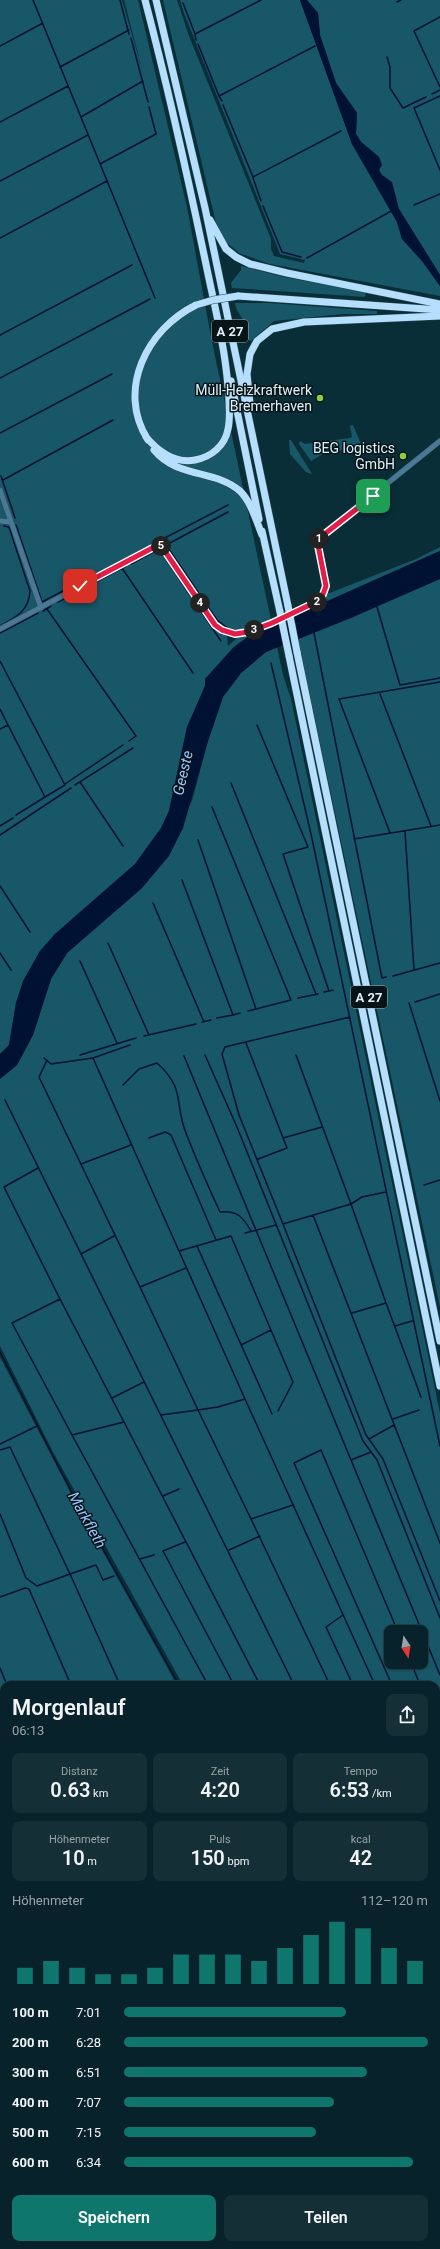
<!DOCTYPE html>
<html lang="de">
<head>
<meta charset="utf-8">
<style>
	:root { --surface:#07222a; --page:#152f36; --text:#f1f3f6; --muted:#98a4a8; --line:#283f47; --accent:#0f766e }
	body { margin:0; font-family:Roboto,sans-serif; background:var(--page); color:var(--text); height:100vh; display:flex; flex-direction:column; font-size:15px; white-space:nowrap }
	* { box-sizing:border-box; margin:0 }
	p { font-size:13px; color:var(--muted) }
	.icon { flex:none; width:22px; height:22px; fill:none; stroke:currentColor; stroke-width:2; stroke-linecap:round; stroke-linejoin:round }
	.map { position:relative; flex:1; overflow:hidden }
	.drawer { position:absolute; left:0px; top:1681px; width:440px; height:568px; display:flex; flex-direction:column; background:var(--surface); border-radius:12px 12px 0 0; box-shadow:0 1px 3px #0004,0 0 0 1px var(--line) }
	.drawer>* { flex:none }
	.needle { width:26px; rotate:168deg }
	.tools { position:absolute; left:384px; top:1625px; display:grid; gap:8px }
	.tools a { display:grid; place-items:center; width:44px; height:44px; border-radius:8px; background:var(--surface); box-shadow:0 1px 3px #0004,0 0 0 1px var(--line); font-size:20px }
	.pin { position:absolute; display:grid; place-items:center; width:34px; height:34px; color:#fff; margin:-17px; border-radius:8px; box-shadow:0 2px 6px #0006 }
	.km { position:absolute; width:20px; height:20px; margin:-10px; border-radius:50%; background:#222; color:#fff; font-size:11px; line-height:20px; text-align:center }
	.round { display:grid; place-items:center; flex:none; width:42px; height:42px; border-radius:8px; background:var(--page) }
	.summary { display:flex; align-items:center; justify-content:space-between; height:68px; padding:0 12px }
	h1 { font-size:22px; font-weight:600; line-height:30px }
	.stats { display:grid; grid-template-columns:repeat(3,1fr); gap:6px; height:68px; padding:4px 12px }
	.stats div { display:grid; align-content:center; border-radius:8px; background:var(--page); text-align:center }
	.stats b { font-size:20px; font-weight:600 }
	.stats small { font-size:11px; font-weight:400 }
	.stats p { font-size:11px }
	.chart { height:112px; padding:8px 12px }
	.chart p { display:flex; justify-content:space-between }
	.chart svg { width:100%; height:72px; margin-top:4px; stroke:var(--accent); stroke-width:6 }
	.primary-button { display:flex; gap:8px; margin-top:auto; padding:8px 12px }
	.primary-button a { flex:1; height:46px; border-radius:8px; background:var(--accent); color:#fff; font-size:16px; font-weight:600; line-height:46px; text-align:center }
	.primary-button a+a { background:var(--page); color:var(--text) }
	ul { padding:0 12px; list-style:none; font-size:13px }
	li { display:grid; grid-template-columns:64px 48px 1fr; align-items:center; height:30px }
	li i { height:10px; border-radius:5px; background:var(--accent) }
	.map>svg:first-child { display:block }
</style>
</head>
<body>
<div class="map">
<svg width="440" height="2249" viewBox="0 0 440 2249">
	<rect width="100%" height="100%" fill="#092e38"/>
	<path fill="#185768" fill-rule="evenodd" d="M 0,0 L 122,0 L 143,73 L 124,0 L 138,0 L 187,207 L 212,342 L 271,620 L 249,629 L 226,630 L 223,633 L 227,636 L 228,646 L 240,635 L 249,634 L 319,603 L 327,594 L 416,559 L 440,547 L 440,551 L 435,553 L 249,636 L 234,647 L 205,679 L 205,686 L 187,727 L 169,811 L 161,828 L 135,864 L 55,934 L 40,951 L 23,982 L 16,1003 L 9,1045 L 0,1054 Z
		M 163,0 L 177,0 L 189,36 L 271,239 L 271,249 L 274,256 L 304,263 L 305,260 L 280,254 L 184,13 L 180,0 L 300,0 L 352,144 L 397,222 L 402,239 L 422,261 L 440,286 L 440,296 L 270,264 L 250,257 L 239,253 L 226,242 L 216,223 Z
		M 307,0 L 440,0 L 440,275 L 399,209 L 379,170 L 379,157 L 361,142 L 356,134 L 357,113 L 336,83 L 320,35 L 318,13 Z
		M 241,266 L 284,277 L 366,292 L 365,297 L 232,288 L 231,283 L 241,270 Z
		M 235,303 L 270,303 L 377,311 L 377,314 L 343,314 L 274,321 L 251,341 L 246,339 C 249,319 237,317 235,303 Z
		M 353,425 L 364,451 L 363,452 L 342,450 L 321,455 L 311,461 L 299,444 L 300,441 L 305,444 L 350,438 L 352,437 L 350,426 Z
		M 289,440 L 291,440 L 312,474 L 306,472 L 290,454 Z
		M 440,579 L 440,1307 L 298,639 Z
		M 277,647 L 283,675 L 291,699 L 440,1413 L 440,1836 L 436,1837 L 436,1685 L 183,1685 L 53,1452 L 0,1346 L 0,1079 L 17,1065 L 33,1035 L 51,979 L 67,953 L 142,888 L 192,801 L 208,741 L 223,697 L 241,673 L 266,652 ZM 391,1632 L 421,1632 L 421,1662 L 391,1662 Z
		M 0,1357 L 77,1505 L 177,1685 L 4,1685 L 4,1838 L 0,1839 Z
		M 440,1842 L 440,1962 L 436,1959 L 436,1844 Z
		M 0,1848 L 4,1848 L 4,1912 L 0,1913 Z
		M 437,2031 L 440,2032 L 440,2107 L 436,2108 Z"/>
	<path fill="#001233" d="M 300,0 L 307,0 L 318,13 L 320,35 L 336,83 L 357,113 L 356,134 L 361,142 L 379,157 L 382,165 L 379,170 L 382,175 L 392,182 L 399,209 L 440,275 L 440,286 L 422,261 L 402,239 L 397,222 L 352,144 Z
		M 440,551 L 440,579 L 351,618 L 266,652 L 241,673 L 223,697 L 208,741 L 183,828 L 169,856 L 142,888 L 67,953 L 51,979 L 33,1035 L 17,1065 L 0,1079 L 0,1054 L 9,1045 L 16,1003 L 23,981 L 40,951 L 55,934 L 135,864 L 161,828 L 169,811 L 187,727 L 205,686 L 205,679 L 234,647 L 249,636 Z
		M 436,1959 L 440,1962 L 440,2032 L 436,2032 Z"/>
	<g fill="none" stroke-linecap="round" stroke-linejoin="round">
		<path stroke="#001233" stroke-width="1.5" d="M 33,0 L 155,298
			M 120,0 L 129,34
			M 397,2 L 401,0
			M 183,3 L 195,34 L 261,0
			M 440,17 L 414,31 L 440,87
			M 195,34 L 196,40
			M 131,38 L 148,102
			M 198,44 L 219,96 L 315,46
			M 0,46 L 43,23
			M 387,57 L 390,67 L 390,88 L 403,108 L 426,97
			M 60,67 L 129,30
			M 432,94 L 440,90
			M 219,96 L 222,101
			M 440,96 L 414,108 L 440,170
			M 223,105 L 253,177 L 341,131
			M 81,117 L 143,81
			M 0,122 L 68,86
			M 100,164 L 156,134 L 149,107
			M 253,178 L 261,201
			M 0,181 L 88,135
			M 414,205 L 440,194
			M 263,206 L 282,252 L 301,257
			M 0,238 L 107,181
			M 307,258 L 393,210
			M 0,335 L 132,265
			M 0,378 L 150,299
			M 0,433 L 112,374
			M 1,476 L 15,518
			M 3,480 L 113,420
			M 228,512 L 166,545 L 217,620 L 229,629
			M 16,525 L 42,602 L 228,505
			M 131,564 L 159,549 L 221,641
			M 122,568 L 193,673
			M 58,602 L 126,566
			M 377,607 L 400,685 L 440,678
			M 47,609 L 136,736 L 129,741
			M 43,611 L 51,606
			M 0,626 C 16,617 29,611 30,591 L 9,527 L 4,526
			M 0,633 L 38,613
			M 314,633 L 382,978 L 386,977
			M 0,661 L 65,785 L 45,797 L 8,725
			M 271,663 L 311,834 L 440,1446
			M 380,694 L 431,826
			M 0,709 L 8,725 L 0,729
			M 257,725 L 308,847 L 283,854 L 329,991 L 333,990
			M 80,782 L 123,846
			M 231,783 L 316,994
			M 65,784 L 123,745
			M 75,785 L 133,748
			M 212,807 L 291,1000 L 248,1011
			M 16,815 L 45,797
			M 0,826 L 13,818
			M 405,831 L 414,970
			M 390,833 L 339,699 L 440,682
			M 0,835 L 71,788
			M 354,839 L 440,825
			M 198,840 L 256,1009
			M 182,880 L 233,1015 L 240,1013
			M 0,886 L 30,932
			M 153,903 L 204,1022
			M 108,943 L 149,1035
			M 0,953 L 11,970
			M 80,961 L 117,1043
			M 393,976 L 440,963
			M 324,992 L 329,991
			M 298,998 L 318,994
			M 415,1002 L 440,994
			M 409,1003 L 440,1101
			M 217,1018 L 233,1015
			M 202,1022 L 211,1020
			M 144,1036 L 196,1024
			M 246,1043 L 287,1148 L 258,1159
			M 80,1055 L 136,1038
			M 205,1055 L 237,1127 L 363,1441 L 377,1460 L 440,1618
			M 296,1055 L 351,1204 L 283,1224 L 366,1435 L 383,1459 L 440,1601
			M 184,1056 L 351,1460
			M 44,1058 L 51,1064 L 93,1058 L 130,1045
			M 93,1058 L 179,1251
			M 47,1060 L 39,1077 L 140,1287 L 186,1268
			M 123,1085 L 139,1069 L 157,1063 C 186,1089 174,1103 186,1133 C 196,1159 208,1186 220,1212 C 237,1210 243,1217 251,1231
			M 5,1100 L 294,1685
			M 149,1138 L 165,1132 L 171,1135 L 216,1240
			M 283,1138 L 322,1127
			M 81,1164 L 131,1145
			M 38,1168 L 4,1187 L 60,1299 L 12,1323 L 72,1435 L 124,1422 L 60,1299
			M 424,1185 L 440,1180
			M 313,1215 L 440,1543
			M 283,1224 L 239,1115 L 222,1054 L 225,1047 L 350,1017
			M 245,1233 L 276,1225
			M 197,1246 L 272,1414
			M 81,1254 L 114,1236
			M 140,1287 L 198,1410 L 161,1415
			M 386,1303 L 421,1397
			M 352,1313 L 386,1303 L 351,1204 L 362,1197 L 386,1192
			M 395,1326 L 412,1321
			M 241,1345 L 271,1330
			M 0,1352 L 75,1499 L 179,1685
			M 112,1398 L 144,1382
			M 245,1399 L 375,1685
			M 393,1419 L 419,1410
			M 124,1422 L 260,1685
			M 72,1435 L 208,1685
			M 369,1439 L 394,1425
			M 0,1444 L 37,1426
			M 0,1450 L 10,1447 L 70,1574 L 37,1586 L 26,1578 L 0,1514
			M 371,1452 L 351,1460 L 440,1675
			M 163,1496 L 179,1489
			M 293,1505 L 251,1519 L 330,1685
			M 251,1519 L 198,1410 L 218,1407 L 245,1399 L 179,1251 L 231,1236 L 293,1382 L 278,1411
			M 185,1542 L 163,1551 L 234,1685
			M 229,1550 L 260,1536
			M 140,1559 L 154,1555
			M 114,1576 L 103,1580 L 96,1565 L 70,1574 L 120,1685
			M 0,1597 L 25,1588 L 29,1589 L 71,1685
			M 343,1615 L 326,1627 L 353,1685
			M 411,1662 L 420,1685
			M 0,1668 L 7,1685
			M 392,1685 L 294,1463 L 321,1450 L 398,1632
			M 0,1707 L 4,1707
			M 0,1711 L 4,1717
			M 436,1722 L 439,1729
			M 436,1787 L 437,1789
			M 0,1814 L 4,1821
			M 3,1846 L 4,1846
			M 436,2067 L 440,2072"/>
		<defs>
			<path id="minor" d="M 0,490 L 41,608
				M 0,521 L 11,522
				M 0,629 L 160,544 L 215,625 L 230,633 L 248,632 L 318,601 L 325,593 L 326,586 L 316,544 L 317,540 L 440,441
				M 0,1990 L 4,1992
				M 0,2124 L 4,2123
				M 0,2176 L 4,2175
				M 436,2182 L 440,2180
				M 436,2217 L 440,2227
				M 0,2235 L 4,2234
				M 69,2245 L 70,2249
				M 170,2245 L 172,2249
				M 278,2245 L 281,2249
				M 141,2249 L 156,2245
				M 296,2249 L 304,2245"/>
			<path id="highway" d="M 145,0 C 169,91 189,182 208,274 C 216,312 225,349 228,387 C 229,401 231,415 228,429 C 225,446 211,457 195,460 C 174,464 158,451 146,437
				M 156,0 L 205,208 L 288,606
				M 210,220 L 226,249 L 236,257 L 250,264 L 287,273 L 440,304
				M 238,296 L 440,310
				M 231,381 L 259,519
				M 250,404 L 247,374 L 250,354 L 257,341 L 272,329 L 304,322 L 440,316
				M 148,440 C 116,390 147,329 196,305
				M 154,450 C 178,479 215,469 240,491 C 251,502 256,520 262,535
				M 262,531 L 280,612
				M 297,652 L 440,1341
				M 289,656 L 440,1386"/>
		</defs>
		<use href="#minor" stroke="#2b4d57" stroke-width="6"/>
		<use href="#highway" stroke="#2b4d57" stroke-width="8"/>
		<use href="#minor" stroke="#4b7895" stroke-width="5"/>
		<use href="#highway" stroke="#b5dffc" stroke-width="7"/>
		<defs>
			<path id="highway-bridge" d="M 196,305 L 213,300 L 238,296
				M 288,606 L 297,652
				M 280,612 L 289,656"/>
		</defs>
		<use href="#highway-bridge" stroke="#2b4d57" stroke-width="8" stroke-linecap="butt"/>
		<use href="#highway-bridge" stroke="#b5dffc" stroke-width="7"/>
	</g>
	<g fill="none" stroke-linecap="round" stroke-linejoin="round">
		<defs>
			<path id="route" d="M 80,586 L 160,544 L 215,625 L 222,630 L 235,634 L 248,632 L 272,623 L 318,601 L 322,597 L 326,586 L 317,540 L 373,496"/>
		</defs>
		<use href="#route" stroke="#fff" stroke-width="8"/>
		<use href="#route" stroke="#e11d48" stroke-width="5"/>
	</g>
	<g fill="#91cd40" stroke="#061418" stroke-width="1.5">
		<circle cx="320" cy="398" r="4"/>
		<circle cx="403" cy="456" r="4"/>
	</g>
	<g text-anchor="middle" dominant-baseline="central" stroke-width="3" stroke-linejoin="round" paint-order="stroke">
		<g fill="#061418" stroke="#9dafb5" stroke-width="1">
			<rect x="212" y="320" width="36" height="22" rx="3"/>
			<rect x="351" y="986" width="36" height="22" rx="3"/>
		</g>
		<g font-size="13" font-weight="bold" fill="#def1f8">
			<text x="230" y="331">A 27</text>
			<text x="369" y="997">A 27</text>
		</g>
		<g font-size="14" fill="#def1f8" stroke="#061418" text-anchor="end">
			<text x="312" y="390">Müll-Heizkraftwerk<tspan x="312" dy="16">Bremerhaven</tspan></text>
			<text x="395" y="448">BEG logistics<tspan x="395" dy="16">GmbH</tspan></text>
		</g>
		<g font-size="15" font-style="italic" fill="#98c4fe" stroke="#061418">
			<text transform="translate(183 773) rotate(-77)">Geeste</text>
			<text transform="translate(87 1520) rotate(61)">Markfleth</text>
		</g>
	</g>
</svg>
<div class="tools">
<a><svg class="needle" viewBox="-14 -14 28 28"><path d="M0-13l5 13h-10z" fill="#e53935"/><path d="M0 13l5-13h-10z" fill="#98a4a8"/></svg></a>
</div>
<div class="pin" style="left:373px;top:496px;background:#1e9e55"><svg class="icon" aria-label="arrive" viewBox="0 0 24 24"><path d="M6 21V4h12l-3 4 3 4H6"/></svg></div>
<div class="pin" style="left:80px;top:586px;background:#d93025"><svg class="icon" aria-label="check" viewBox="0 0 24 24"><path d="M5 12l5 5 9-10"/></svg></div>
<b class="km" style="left:319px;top:539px">1</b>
<b class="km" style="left:317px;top:602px">2</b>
<b class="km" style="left:254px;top:630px">3</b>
<b class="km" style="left:200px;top:603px">4</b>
<b class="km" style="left:161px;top:546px">5</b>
<section class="drawer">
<div class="summary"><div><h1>Morgenlauf</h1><p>06:13</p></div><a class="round"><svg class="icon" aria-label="share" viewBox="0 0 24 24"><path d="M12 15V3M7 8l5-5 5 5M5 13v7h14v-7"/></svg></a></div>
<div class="stats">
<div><p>Distanz</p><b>0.63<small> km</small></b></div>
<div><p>Zeit</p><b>4:20</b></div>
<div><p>Tempo</p><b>6:53<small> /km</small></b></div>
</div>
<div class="stats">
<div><p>Höhenmeter</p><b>10<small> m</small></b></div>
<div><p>Puls</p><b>150<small> bpm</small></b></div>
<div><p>kcal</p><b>42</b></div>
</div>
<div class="chart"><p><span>Höhenmeter</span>112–120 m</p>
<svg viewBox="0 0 160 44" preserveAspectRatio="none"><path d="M5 44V34M15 44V30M25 44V34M35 44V38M45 44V38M55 44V34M65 44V26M75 44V26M85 44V26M95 44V30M105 44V22M115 44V14M125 44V6M135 44V10M145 44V22M155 44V30"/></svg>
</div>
<ul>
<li><b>100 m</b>7:01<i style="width:73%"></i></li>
<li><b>200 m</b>6:28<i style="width:100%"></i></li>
<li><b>300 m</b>6:51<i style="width:80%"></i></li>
<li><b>400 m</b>7:07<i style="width:69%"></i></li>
<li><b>500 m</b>7:15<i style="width:63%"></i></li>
<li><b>600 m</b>6:34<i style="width:95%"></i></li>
</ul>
<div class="primary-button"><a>Speichern</a><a>Teilen</a></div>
</section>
</div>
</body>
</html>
